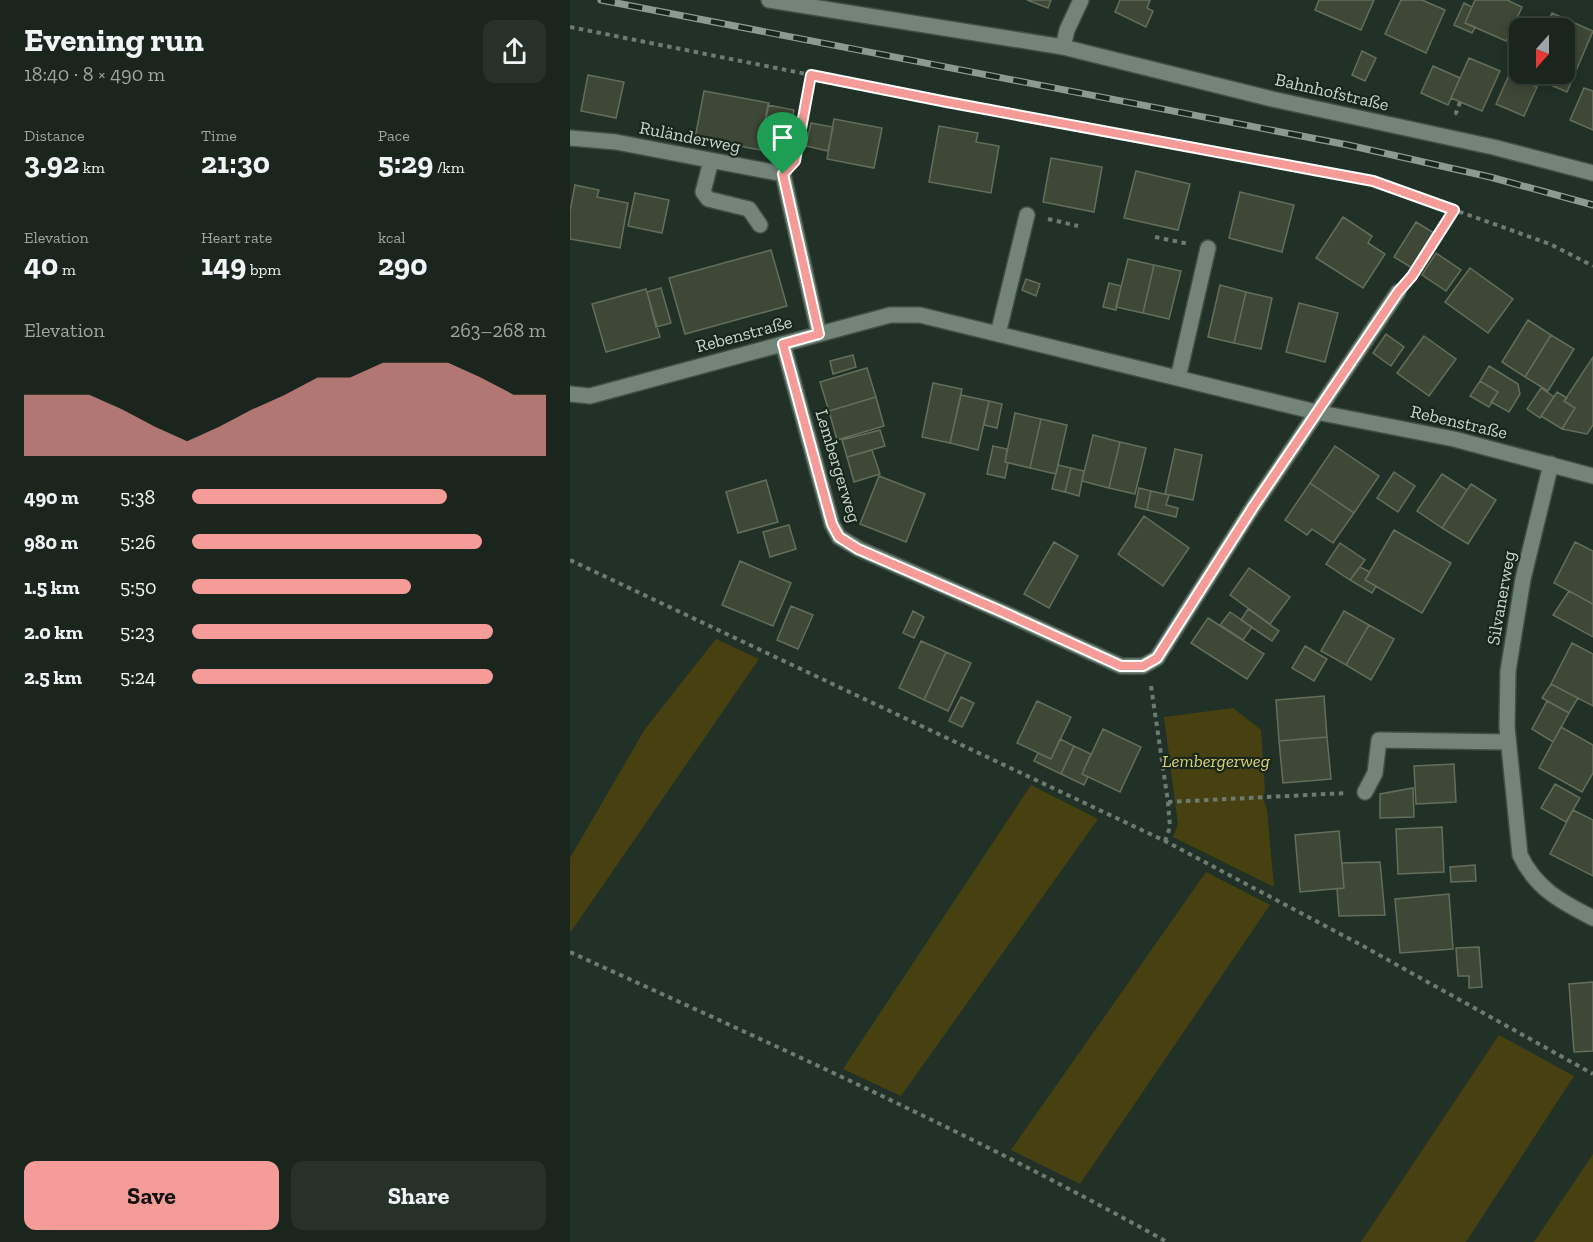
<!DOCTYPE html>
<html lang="en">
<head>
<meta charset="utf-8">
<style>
	:root { --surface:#19251d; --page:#26312a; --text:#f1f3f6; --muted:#9fa5a4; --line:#37423b; --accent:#f59b98 }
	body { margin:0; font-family:"Zilla Slab",serif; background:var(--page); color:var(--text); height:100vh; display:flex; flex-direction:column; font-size:22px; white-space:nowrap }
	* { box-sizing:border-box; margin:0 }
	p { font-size:20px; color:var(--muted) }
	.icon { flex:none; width:33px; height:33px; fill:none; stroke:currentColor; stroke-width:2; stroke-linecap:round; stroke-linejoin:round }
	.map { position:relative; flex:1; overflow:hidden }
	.details { display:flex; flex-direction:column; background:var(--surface); width:570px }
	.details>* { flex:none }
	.needle { width:39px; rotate:201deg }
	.tools { position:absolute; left:939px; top:18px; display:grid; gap:12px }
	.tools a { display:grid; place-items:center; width:66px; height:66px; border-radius:12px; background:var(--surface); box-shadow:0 3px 15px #0003,0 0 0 2px var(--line); font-size:30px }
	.pin { position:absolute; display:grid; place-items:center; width:51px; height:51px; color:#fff; margin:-62px -26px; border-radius:50% 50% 50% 0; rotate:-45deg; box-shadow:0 0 6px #0007 }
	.pin .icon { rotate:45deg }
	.round { display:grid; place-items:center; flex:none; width:63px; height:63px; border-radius:12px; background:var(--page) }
	.overview { display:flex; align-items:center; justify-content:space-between; height:102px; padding:0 24px }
	h1 { font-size:33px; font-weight:700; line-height:45px }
	.stats { display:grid; grid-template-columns:repeat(3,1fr); gap:9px; height:102px; padding:6px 24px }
	.stats div { display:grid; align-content:center }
	.stats b { font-size:30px; font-weight:700 }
	.stats small { font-size:16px; font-weight:400 }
	.stats p { font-size:16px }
	.chart { height:168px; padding:12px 24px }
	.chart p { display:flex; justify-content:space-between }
	.chart svg { width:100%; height:108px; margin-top:6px; fill:var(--accent); opacity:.7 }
	.cta { display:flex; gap:12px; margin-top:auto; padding:12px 24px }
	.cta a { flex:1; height:69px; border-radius:12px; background:var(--accent); color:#111; font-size:24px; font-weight:700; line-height:69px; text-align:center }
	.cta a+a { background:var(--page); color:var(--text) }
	ul { padding:0 24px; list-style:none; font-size:20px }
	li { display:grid; grid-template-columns:96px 72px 1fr; align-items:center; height:45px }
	li i { height:15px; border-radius:8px; background:var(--accent) }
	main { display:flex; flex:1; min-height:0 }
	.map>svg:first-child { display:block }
</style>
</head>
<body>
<main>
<section class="details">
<div class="overview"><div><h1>Evening run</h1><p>18:40 · 8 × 490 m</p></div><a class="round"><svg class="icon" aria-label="share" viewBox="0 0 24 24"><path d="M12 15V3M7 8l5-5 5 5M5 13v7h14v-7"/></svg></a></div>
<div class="stats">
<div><p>Distance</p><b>3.92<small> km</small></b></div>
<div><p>Time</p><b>21:30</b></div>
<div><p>Pace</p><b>5:29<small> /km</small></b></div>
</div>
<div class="stats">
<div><p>Elevation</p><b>40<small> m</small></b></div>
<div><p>Heart rate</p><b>149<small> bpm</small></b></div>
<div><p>kcal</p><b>290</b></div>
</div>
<div class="chart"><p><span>Elevation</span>263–268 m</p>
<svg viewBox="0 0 160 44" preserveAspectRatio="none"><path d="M0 44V19L10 19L20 19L30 25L40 32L50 38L60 32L70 25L80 19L90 12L100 12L110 6L120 6L130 6L140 12L150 19L160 19V44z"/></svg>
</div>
<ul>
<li><b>490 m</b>5:38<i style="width:72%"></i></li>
<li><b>980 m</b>5:26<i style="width:82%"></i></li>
<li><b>1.5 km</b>5:50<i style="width:62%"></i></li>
<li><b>2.0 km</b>5:23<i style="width:85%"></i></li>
<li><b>2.5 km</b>5:24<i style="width:85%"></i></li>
</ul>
<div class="cta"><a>Save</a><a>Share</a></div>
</section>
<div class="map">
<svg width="1023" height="1242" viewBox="0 0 1023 1242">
	<rect width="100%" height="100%" fill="#213127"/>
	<path fill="#474111" d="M 146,639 L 189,659 L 0,933 L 0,858 L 75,729 Z
		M 663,708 L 691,730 L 695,791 L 693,798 L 697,810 L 704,887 L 603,837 L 608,824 L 594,717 Z
		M 461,785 L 528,819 L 331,1096 L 273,1069 Z
		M 636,872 L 700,905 L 510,1184 L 441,1150 Z
		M 929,1035 L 1004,1076 L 896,1242 L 791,1242 Z
		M 1023,1154 L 1023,1242 L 964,1242 Z"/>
	<path fill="#3f4736" stroke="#656e5c" stroke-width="1.5" d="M 457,0 L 481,0 L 478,8 Z
		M 550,0 L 580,0 L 577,8 L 583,11 L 576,27 L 545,12 Z
		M 749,0 L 804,0 L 791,30 L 745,10 Z
		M 831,0 L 852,0 L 875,10 L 856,53 L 815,34 Z
		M 905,0 L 937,0 L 952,7 L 936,41 L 895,23 Z
		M 894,3 L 902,7 L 895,23 L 905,27 L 902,33 L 884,25 Z
		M 982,13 L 1023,31 L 997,92 L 955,74 L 994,74 L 994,28 L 975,28 Z
		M 792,51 L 806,58 L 795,81 L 782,75 Z
		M 899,58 L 930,71 L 912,111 L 881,98 Z
		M 863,66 L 890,78 L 878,105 L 851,93 Z
		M 18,75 L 54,82 L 46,118 L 11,111 Z
		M 939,75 L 967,87 L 954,116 L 926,104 Z
		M 1014,88 L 1023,91 L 1023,130 L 1000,120 Z
		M 134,91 L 199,103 L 190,150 L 125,138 Z
		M 198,105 L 224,110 L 218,141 L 192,136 Z
		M 264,119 L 312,128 L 304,168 L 257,159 Z
		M 241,123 L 263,127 L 258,151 L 236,146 Z
		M 369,126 L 408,133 L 406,142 L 429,146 L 421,193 L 359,182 Z
		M 481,158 L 532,167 L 524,212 L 473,202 Z
		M 566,171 L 620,184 L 608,230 L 554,218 Z
		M 5,185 L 29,190 L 27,197 L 58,203 L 50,248 L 0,239 L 0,211 Z
		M 670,192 L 724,205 L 712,252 L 659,238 Z
		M 65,193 L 99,200 L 92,233 L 58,226 Z
		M 773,217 L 802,236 L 798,243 L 815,254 L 793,288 L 746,258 Z
		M 846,222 L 864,233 L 842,268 L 824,257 Z
		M 201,250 L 217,306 L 115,334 L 99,278 Z
		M 866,253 L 891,270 L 876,291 L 852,275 Z
		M 558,259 L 584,265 L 573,313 L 546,307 Z
		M 584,265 L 611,271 L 599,319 L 573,313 Z
		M 900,268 L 943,299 L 918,333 L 875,302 Z
		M 456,279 L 470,284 L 466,296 L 452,290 Z
		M 539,283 L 551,286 L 546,310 L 533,307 Z
		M 650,285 L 676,292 L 664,343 L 638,337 Z
		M 91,288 L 101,323 L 86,327 L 77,292 Z
		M 76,289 L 90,337 L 36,352 L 22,304 Z
		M 676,292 L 702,298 L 691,349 L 664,343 Z
		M 729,303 L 768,313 L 755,362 L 716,352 Z
		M 958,320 L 981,335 L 955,377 L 932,362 Z
		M 816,334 L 834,347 L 821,366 L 803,353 Z
		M 981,335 L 1004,349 L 978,391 L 955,377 Z
		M 854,336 L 886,359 L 859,396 L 827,373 Z
		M 283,355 L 286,367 L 263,374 L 260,361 Z
		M 1023,357 L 1023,425 L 1017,434 L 992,429 L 1005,408 L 994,401 Z
		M 919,366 L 948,384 L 950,394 L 939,412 L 921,402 L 928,392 L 910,381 Z
		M 297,368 L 306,397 L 259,411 L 250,382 Z
		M 910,381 L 928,392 L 919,407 L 900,396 Z
		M 363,383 L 392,389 L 380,443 L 352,437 Z
		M 971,388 L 984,397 L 970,418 L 957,409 Z
		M 987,392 L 997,398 L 994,401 L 1005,408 L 992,429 L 971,416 Z
		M 391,395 L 419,401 L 408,450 L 380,443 Z
		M 306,397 L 314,426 L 267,440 L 259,411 Z
		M 419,401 L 432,404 L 427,428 L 414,425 Z
		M 445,413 L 471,419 L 460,468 L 435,462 Z
		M 471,419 L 497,425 L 486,474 L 460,468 Z
		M 310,430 L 315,446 L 277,457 L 272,440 Z
		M 523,435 L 550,442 L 539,488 L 512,481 Z
		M 550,442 L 576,448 L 565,494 L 539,488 Z
		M 423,446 L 437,449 L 435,462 L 438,463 L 435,478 L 417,474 Z
		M 765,446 L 809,476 L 784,513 L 740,483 Z
		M 605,449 L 632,455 L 623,500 L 595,494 Z
		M 302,450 L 310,474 L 284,482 L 277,457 Z
		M 488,465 L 501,468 L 495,492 L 482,489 Z
		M 501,468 L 514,471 L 509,496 L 495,492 Z
		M 824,472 L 845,486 L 828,512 L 807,498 Z
		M 872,474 L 897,490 L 872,528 L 847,511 Z
		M 309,476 L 355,494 L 336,542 L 290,524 Z
		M 196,480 L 208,522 L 168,533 L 156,492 Z
		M 740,483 L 784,513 L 763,543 L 742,529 L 737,535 L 715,520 Z
		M 901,484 L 926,500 L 898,544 L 872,528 Z
		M 569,488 L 581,491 L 577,510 L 565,507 Z
		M 581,491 L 599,495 L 596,505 L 608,508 L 606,517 L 577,510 Z
		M 574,516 L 619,548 L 593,586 L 548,554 Z
		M 219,525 L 226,549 L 200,557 L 193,532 Z
		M 824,530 L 881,563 L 852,613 L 795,580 Z
		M 484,542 L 508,556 L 479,608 L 454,594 Z
		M 1005,542 L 1023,551 L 1023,604 L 984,583 Z
		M 770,543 L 795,560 L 780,580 L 756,564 Z
		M 170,561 L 221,583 L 203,626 L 152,605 Z
		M 790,567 L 800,572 L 795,580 L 806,586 L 802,593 L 780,580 Z
		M 679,568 L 720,597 L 700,624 L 660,595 Z
		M 999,591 L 1023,604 L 1023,637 L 983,615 Z
		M 221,606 L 243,615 L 228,649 L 207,640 Z
		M 678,609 L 709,631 L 702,641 L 671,620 Z
		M 343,611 L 354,617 L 344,638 L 333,633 Z
		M 774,611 L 799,625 L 776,665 L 751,651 Z
		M 660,612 L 682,627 L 673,640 L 650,625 Z
		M 638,618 L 694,654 L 677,679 L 621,643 Z
		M 799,625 L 824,639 L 801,680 L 776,665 Z
		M 351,641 L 376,652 L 354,700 L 329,688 Z
		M 1002,643 L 1023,654 L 1023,706 L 981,684 Z
		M 735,646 L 757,659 L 744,681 L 722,668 Z
		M 376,652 L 401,663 L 378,711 L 354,700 Z
		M 981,684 L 1008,698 L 999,713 L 972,698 Z
		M 754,696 L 757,737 L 709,741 L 706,700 Z
		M 391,697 L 404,703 L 392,727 L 379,721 Z
		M 467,701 L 501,717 L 481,759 L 447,743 Z
		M 977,701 L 999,713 L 983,742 L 962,729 Z
		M 991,727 L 1023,745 L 1023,773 L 1012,792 L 969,768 Z
		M 533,729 L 571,747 L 550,792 L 512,774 Z
		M 757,737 L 761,779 L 713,783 L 709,741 Z
		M 490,739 L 504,746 L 491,774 L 464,761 L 468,753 L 481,759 Z
		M 504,746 L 521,754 L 512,774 L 518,777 L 514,785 L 491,774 Z
		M 884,764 L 886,802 L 846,804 L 844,766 Z
		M 985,784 L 1010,798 L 996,822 L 971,808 Z
		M 843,788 L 844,817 L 810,818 L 810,794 Z
		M 1003,810 L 1023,820 L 1023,876 L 980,854 Z
		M 872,827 L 874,872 L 828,874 L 826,829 Z
		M 769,831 L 774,888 L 730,892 L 725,835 Z
		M 810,862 L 815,915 L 769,916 L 767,889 L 774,888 L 772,863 Z
		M 905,865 L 906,881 L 881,882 L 880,867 Z
		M 879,894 L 883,949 L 830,953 L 825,899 Z
		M 909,947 L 912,987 L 899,988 L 899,976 L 888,976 L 886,948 Z
		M 1023,982 L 1023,1051 L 1004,1052 L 999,984 Z"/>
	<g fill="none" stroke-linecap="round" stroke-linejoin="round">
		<defs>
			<path id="minor" d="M 199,0 L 493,47 L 702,99 L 923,147 L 1023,173
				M 493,47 L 497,30 L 511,0
				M 0,138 L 46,142 L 213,174 L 249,334
				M 141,161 L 133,192 L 138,199 L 179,209 L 190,225
				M 428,334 L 457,215
				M 213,344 L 262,524 L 269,537 L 289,549 L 435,613 L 551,666 L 573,666 L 587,658 L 683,507 L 828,292
				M 608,378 L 638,248
				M 0,394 L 20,396 L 320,315 L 350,315 L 746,412 L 884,439 L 1023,476
				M 981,464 L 953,579 L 938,671 L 937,727 L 950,855 C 966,889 992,902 1023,918
				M 795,792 L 805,773 L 809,740 L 938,742"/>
		</defs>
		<use href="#minor" stroke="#404e44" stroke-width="18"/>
		<path stroke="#6e7b72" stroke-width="4" stroke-dasharray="4.5 4.5" stroke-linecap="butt" d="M 0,27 L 377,102 L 803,181 L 980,244 L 1023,266
			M 890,102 L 886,113 L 891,117
			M 226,157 L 241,75
			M 478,219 L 508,226
			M 585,237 L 619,244
			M 841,277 L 884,210
			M 0,560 L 595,841 L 793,946 L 1023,1074
			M 581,686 L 598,802 L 600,827 L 595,841
			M 598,802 L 777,793
			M 0,952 C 201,1044 404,1134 597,1242"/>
		<use href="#minor" stroke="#728578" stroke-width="15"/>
		<defs>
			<path id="rail" d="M 31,0 L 778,145 L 920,177 L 1023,205"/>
		</defs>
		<use href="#rail" stroke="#8d9991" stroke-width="7"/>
		<use href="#rail" stroke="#18271d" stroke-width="4.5" stroke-dasharray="14" stroke-linecap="butt"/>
	</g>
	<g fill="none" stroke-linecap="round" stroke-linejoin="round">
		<defs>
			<path id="route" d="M 241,75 L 377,102 L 803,181 L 884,210 L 842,276 L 828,292 L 683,507 L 587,658 L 573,666 L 551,666 L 435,613 L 288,549 L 269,537 L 262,524 L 213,344 L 249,334 L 213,174 L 225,161 Z"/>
		</defs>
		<use href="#route" stroke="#fff" stroke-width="12"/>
		<use href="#route" stroke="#f59b98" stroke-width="8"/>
	</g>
	<g text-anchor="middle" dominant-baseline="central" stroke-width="4.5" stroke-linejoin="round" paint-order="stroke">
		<g font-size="18" fill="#cbd5ce" stroke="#18271d">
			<text transform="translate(762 92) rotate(13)">Bahnhofstraße</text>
			<text transform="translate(120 137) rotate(11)">Ruländerweg</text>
			<text transform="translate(174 334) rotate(-15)">Rebenstraße</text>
			<text transform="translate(889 422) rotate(13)">Rebenstraße</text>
			<text transform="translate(268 466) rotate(73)">Lembergerweg</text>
			<text transform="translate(931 598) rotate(-80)">Silvanerweg</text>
		</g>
		<g font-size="18" font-style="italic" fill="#e0d372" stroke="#18271d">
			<text x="646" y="761">Lembergerweg</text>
		</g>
	</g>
</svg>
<div class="tools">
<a><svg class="needle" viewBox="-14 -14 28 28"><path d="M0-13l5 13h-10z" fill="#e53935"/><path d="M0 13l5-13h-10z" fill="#9fa5a4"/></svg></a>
</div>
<div class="pin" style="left:213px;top:174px;background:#1e9e55"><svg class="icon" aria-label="arrive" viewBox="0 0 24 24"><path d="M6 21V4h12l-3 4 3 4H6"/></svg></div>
</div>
</main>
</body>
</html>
